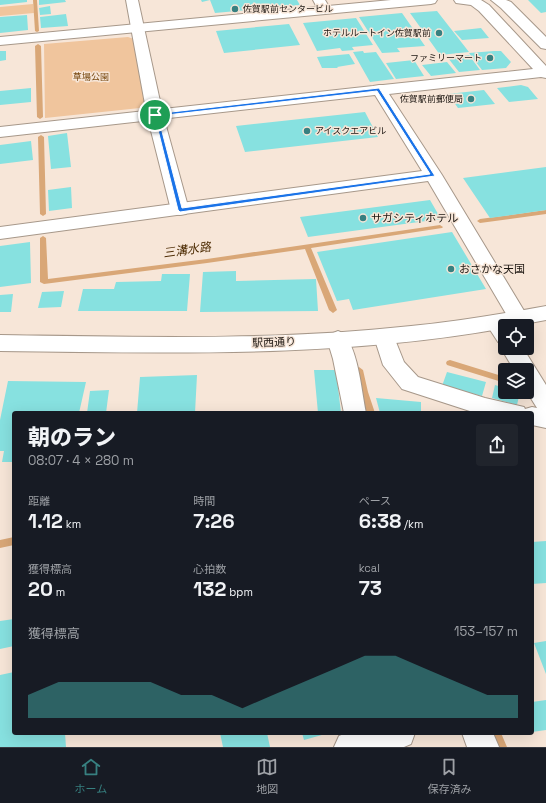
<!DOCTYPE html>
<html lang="ja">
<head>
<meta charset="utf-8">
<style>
	:root { --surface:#171b24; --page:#20242c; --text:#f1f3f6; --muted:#9ea1a6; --line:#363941; --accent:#378080 }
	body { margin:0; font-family:"Space Grotesk","Noto Sans JP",sans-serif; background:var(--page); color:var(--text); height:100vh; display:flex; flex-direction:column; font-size:15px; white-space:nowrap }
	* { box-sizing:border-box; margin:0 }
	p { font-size:13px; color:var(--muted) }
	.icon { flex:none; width:22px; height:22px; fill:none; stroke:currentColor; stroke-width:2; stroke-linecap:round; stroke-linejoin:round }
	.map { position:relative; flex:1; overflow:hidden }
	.drawer { position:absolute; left:12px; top:411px; width:522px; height:324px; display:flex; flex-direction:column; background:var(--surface); border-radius:4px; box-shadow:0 4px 16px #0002 }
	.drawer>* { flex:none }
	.fabs { position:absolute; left:498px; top:319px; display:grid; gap:8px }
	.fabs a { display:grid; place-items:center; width:36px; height:36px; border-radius:4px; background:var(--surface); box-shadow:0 4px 16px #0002; font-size:20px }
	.pin { position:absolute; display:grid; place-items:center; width:34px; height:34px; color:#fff; margin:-17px; border:2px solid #fff; border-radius:50%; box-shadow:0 1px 4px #0007 }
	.round { display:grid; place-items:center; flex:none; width:42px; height:42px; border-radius:4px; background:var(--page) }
	.headline { display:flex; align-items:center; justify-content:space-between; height:68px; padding:0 16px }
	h1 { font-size:22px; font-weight:800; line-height:30px }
	.metrics { display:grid; grid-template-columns:repeat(3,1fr); gap:6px; height:68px; padding:4px 16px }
	.metrics div { display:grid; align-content:center }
	.metrics b { font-size:20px; font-weight:800 }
	.metrics small { font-size:11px; font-weight:400 }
	.metrics p { font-size:11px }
	.chart { height:112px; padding:8px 16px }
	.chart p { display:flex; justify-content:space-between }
	.chart svg { width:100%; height:72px; margin-top:4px; fill:var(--accent); opacity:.7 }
	.dock { display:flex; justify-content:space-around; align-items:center; height:56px; border-top:1px solid var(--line); background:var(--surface); font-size:11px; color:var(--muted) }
	.dock a { display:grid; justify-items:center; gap:2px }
	.dock .active { color:var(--accent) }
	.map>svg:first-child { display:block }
</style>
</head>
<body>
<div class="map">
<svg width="546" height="747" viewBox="0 0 546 747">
	<rect width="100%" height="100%" fill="#f7e6d8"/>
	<path fill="#f0c59d" d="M 33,4 L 34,13 L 0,16 L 0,7 Z
		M 128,37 L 134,39 L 147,104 L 140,108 L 45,118 L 44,44 Z"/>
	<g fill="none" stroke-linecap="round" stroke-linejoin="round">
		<path fill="#d9a777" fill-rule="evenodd" d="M 33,0 L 37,0 L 39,31 L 37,32 L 35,31 Z
			M 38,44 L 41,46 L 43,117 L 40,119 L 37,117 L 35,46 Z
			M 41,135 L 44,137 L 46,214 L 43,216 L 40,214 L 38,137 Z
			M 546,210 L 546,214 L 480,223 L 477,221 L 480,219 Z
			M 440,225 L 443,227 L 442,228 L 311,248 L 337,310 L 333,313 L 329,310 L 305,249 L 207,263 L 44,284 L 40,282 L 40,238 L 43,236 L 46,238 L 48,279 L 207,259 Z
			M 450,360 L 505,377 L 505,383 L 447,365 L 446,363 L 447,361 Z
			M 359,367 L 363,370 L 368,392 L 375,413 L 367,413 L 360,392 L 355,370 Z
			M 14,537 L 14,545 L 0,548 L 0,540 Z
			M 489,733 L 501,733 L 507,747 L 495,747 Z"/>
	</g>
	<path fill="#87e1e0" d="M 0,0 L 27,0 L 27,2 L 0,5 Z
		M 39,0 L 65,0 L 66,2 L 39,5 Z
		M 201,0 L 297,0 L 300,5 L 215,13 L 210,0 L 202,2 Z
		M 528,0 L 546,0 L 546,12 L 541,13 Z
		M 50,6 L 51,14 L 40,15 L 39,8 Z
		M 437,11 L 469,52 L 440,55 L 410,13 Z
		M 402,13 L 425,46 L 397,48 L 400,52 L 382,53 L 359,17 Z
		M 66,14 L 68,26 L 41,28 L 40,17 Z
		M 27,15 L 28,30 L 0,33 L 0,17 Z
		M 356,18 L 373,45 L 352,47 L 354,50 L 342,51 L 340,48 L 317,51 L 303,23 Z
		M 289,24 L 300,45 L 224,53 L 216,31 Z
		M 481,28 L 489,38 L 462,40 L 454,31 Z
		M 0,51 L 6,51 L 6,60 L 0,61 Z
		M 363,51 L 364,53 L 376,52 L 394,79 L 370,82 L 353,52 Z
		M 494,51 L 501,51 L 511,62 L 506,68 L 482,70 L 469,53 Z
		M 349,54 L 355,64 L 337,67 L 338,68 L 322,68 L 317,57 Z
		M 469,55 L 480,70 L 459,72 L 448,58 Z
		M 414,60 L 424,76 L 396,79 L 386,63 Z
		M 447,62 L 456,73 L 431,76 L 422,65 Z
		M 521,85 L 528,87 L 538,99 L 509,102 L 497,88 Z
		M 31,88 L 31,102 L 0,105 L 0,91 Z
		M 484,90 L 495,104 L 458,108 L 448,94 Z
		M 365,112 L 378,137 L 245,152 L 236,126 Z
		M 67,133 L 71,167 L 51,169 L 48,136 Z
		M 31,141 L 33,160 L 0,164 L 0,145 Z
		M 546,167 L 546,210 L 490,218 L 463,178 Z
		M 71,187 L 72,208 L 49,211 L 48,190 Z
		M 430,200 L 441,219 L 308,237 L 300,217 Z
		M 452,232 L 486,289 L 353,310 L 349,299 L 337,301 L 317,252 Z
		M 30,242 L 31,283 L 0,287 L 0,246 Z
		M 236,271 L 236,281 L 316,279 L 318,311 L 200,312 L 203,272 Z
		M 162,274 L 190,274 L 187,311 L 78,311 L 83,289 L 114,289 L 116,282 L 161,281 Z
		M 64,291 L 61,307 L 38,308 L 42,292 Z
		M 13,294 L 11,312 L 0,312 L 0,295 Z
		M 314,370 L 336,370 L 341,413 L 318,413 Z
		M 447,372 L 486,382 L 482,396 L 442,386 Z
		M 197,375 L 195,413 L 137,413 L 140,377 Z
		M 8,381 L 86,382 L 79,413 L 14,413 L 14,462 L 2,462 L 4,451 L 0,451 L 0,420 Z
		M 495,385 L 505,388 L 505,392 L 520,392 L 517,405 L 492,398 Z
		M 109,390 L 106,413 L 87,413 L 90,391 Z
		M 376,398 L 421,402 L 421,413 L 380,413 Z
		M 546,541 L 546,583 L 532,584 L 532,542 Z
		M 14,619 L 14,646 L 0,649 L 0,621 Z
		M 546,641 L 546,674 L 534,643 Z
		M 14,672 L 14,733 L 65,733 L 66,747 L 0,747 L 0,675 Z
		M 546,700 L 546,730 L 532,732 L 532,702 Z
		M 220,733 L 267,733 L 270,747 L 223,747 Z
		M 302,733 L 329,733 L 304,740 Z"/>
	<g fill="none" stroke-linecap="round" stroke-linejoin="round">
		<defs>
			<path id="minor" d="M 126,0 L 138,0 L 163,115 L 189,210 L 186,214 L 180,215 L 174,214 L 171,210 L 147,115 Z
				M 313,0 L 325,0 L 331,10 L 330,13 L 320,13 Z
				M 495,315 L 502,317 L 509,326 L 505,326 L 505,348 L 523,348 L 546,385 L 546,428 L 532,425 L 532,413 L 476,413 L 402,389 L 383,365 L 374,337 L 378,332 L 385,329 L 392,332 L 404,362 L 418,377 L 485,398 L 524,407 L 525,409 L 532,407 L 537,408 L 527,392 L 527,370 L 514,370 L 501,348 L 504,344 L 498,342 L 485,322 L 488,317 Z
				M 338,331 L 345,334 C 359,356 361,388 366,413 L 344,413 L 333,359 L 327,339 L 331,334 Z
				M 346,733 L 415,733 L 411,744 L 404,747 L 334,747 L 339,736 Z
				M 462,733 L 493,733 L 499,747 L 467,747 Z"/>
			<path id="tertiary" d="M 391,0 L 437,0 L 435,3 L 431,4 L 0,45 L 0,37 Z
				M 454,0 L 481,0 L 489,5 L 546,66 L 546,78 L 541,77 L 389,94 L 442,175 L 529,319 L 526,324 L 520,326 L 512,324 L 428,181 L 0,239 L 0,227 L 422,171 L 375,95 L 0,137 L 0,127 L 373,86 L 379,85 L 383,85 L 533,69 L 479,11 L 471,5 L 456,3 Z
				M 491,0 L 506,0 L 511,2 L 546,37 L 546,49 L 541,48 L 501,8 Z"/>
			<path id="secondary" d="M 546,306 L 546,320 L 514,326 L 505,326 L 505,328 C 339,358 168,353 0,351 L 0,335 C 137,337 275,341 411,326 C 457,322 501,314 546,306 Z"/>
		</defs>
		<use href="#minor" stroke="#a7988a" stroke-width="2"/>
		<use href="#tertiary" stroke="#a7988a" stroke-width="2"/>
		<use href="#secondary" stroke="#a7988a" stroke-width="2"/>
		<use href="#minor" fill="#fff" fill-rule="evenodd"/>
		<use href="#tertiary" fill="#fff" fill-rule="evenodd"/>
		<use href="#secondary" fill="#fff" fill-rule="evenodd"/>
	</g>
	<path fill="#1a73e8" stroke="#fff" fill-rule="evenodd" d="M 379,88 L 435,176 L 180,212 L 178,210 L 154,114 ZM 377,91 L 430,174 L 182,208 L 158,116 Z"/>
	<g fill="#378080" stroke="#f7e6d8" stroke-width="1.5">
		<circle cx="235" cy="9" r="4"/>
		<circle cx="439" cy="33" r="4"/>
		<circle cx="490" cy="58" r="4"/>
		<circle cx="471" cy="99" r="4"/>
		<circle cx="307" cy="131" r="4"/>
		<circle cx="363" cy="218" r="4"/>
		<circle cx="451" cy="269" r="4"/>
	</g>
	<g text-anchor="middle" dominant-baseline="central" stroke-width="3" stroke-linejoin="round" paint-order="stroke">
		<g font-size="9" fill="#1c1611" stroke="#f7e6d8" text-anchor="end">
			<text x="243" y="9" text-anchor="start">佐賀駅前センタービル</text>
			<text x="431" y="33">ホテルルートイン佐賀駅前</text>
			<text x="482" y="58">ファミリーマート</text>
			<text x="463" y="99">佐賀駅前郵便局</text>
			<text x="315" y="131" text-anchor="start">アイスクエアビル</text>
		</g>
		<g font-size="9" fill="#76470e" stroke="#f7e6d8">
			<text x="91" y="77">草場公園</text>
		</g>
		<g font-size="11" fill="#1c1611" stroke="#f7e6d8" text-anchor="start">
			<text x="371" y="218">サガシティホテル</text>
			<text x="459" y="269">おさかな天国</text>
		</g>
		<g font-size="11" fill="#1c1611" stroke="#f7e6d8">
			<text transform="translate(274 342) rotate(-2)">駅西通り</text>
		</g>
		<g font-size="12" font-style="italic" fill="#4d2c04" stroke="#f7e6d8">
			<text transform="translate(187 250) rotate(-8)">三溝水路</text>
		</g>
	</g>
</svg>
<div class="fabs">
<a><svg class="icon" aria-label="locate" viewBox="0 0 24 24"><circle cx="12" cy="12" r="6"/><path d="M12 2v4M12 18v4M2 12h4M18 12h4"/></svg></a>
<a><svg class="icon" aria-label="layers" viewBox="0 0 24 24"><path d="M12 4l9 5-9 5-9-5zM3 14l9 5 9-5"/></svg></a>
</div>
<div class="pin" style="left:155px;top:115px;background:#1e9e55"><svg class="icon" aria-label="arrive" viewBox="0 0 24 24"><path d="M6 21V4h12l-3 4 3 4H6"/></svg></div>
<section class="drawer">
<div class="headline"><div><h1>朝のラン</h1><p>08:07 · 4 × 280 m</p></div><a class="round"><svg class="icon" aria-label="share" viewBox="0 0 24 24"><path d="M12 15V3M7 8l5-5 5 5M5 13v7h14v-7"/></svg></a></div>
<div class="metrics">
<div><p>距離</p><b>1.12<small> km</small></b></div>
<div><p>時間</p><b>7:26</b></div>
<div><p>ペース</p><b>6:38<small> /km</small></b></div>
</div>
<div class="metrics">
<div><p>獲得標高</p><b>20<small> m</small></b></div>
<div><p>心拍数</p><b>132<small> bpm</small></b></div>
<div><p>kcal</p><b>73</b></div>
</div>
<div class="chart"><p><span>獲得標高</span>153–157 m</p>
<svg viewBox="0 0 160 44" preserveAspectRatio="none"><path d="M0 44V30L10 22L20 22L30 22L40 22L50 30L60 30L70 38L80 30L90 22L100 14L110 6L120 6L130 14L140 22L150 30L160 30V44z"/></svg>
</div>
</section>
</div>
<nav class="dock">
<a class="active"><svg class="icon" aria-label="home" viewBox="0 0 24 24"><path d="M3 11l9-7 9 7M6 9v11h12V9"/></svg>ホーム</a>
<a><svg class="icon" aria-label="map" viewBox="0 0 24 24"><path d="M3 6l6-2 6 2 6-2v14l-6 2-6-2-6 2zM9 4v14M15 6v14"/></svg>地図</a>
<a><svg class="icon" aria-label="saved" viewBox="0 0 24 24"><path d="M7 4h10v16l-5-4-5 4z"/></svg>保存済み</a>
</nav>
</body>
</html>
